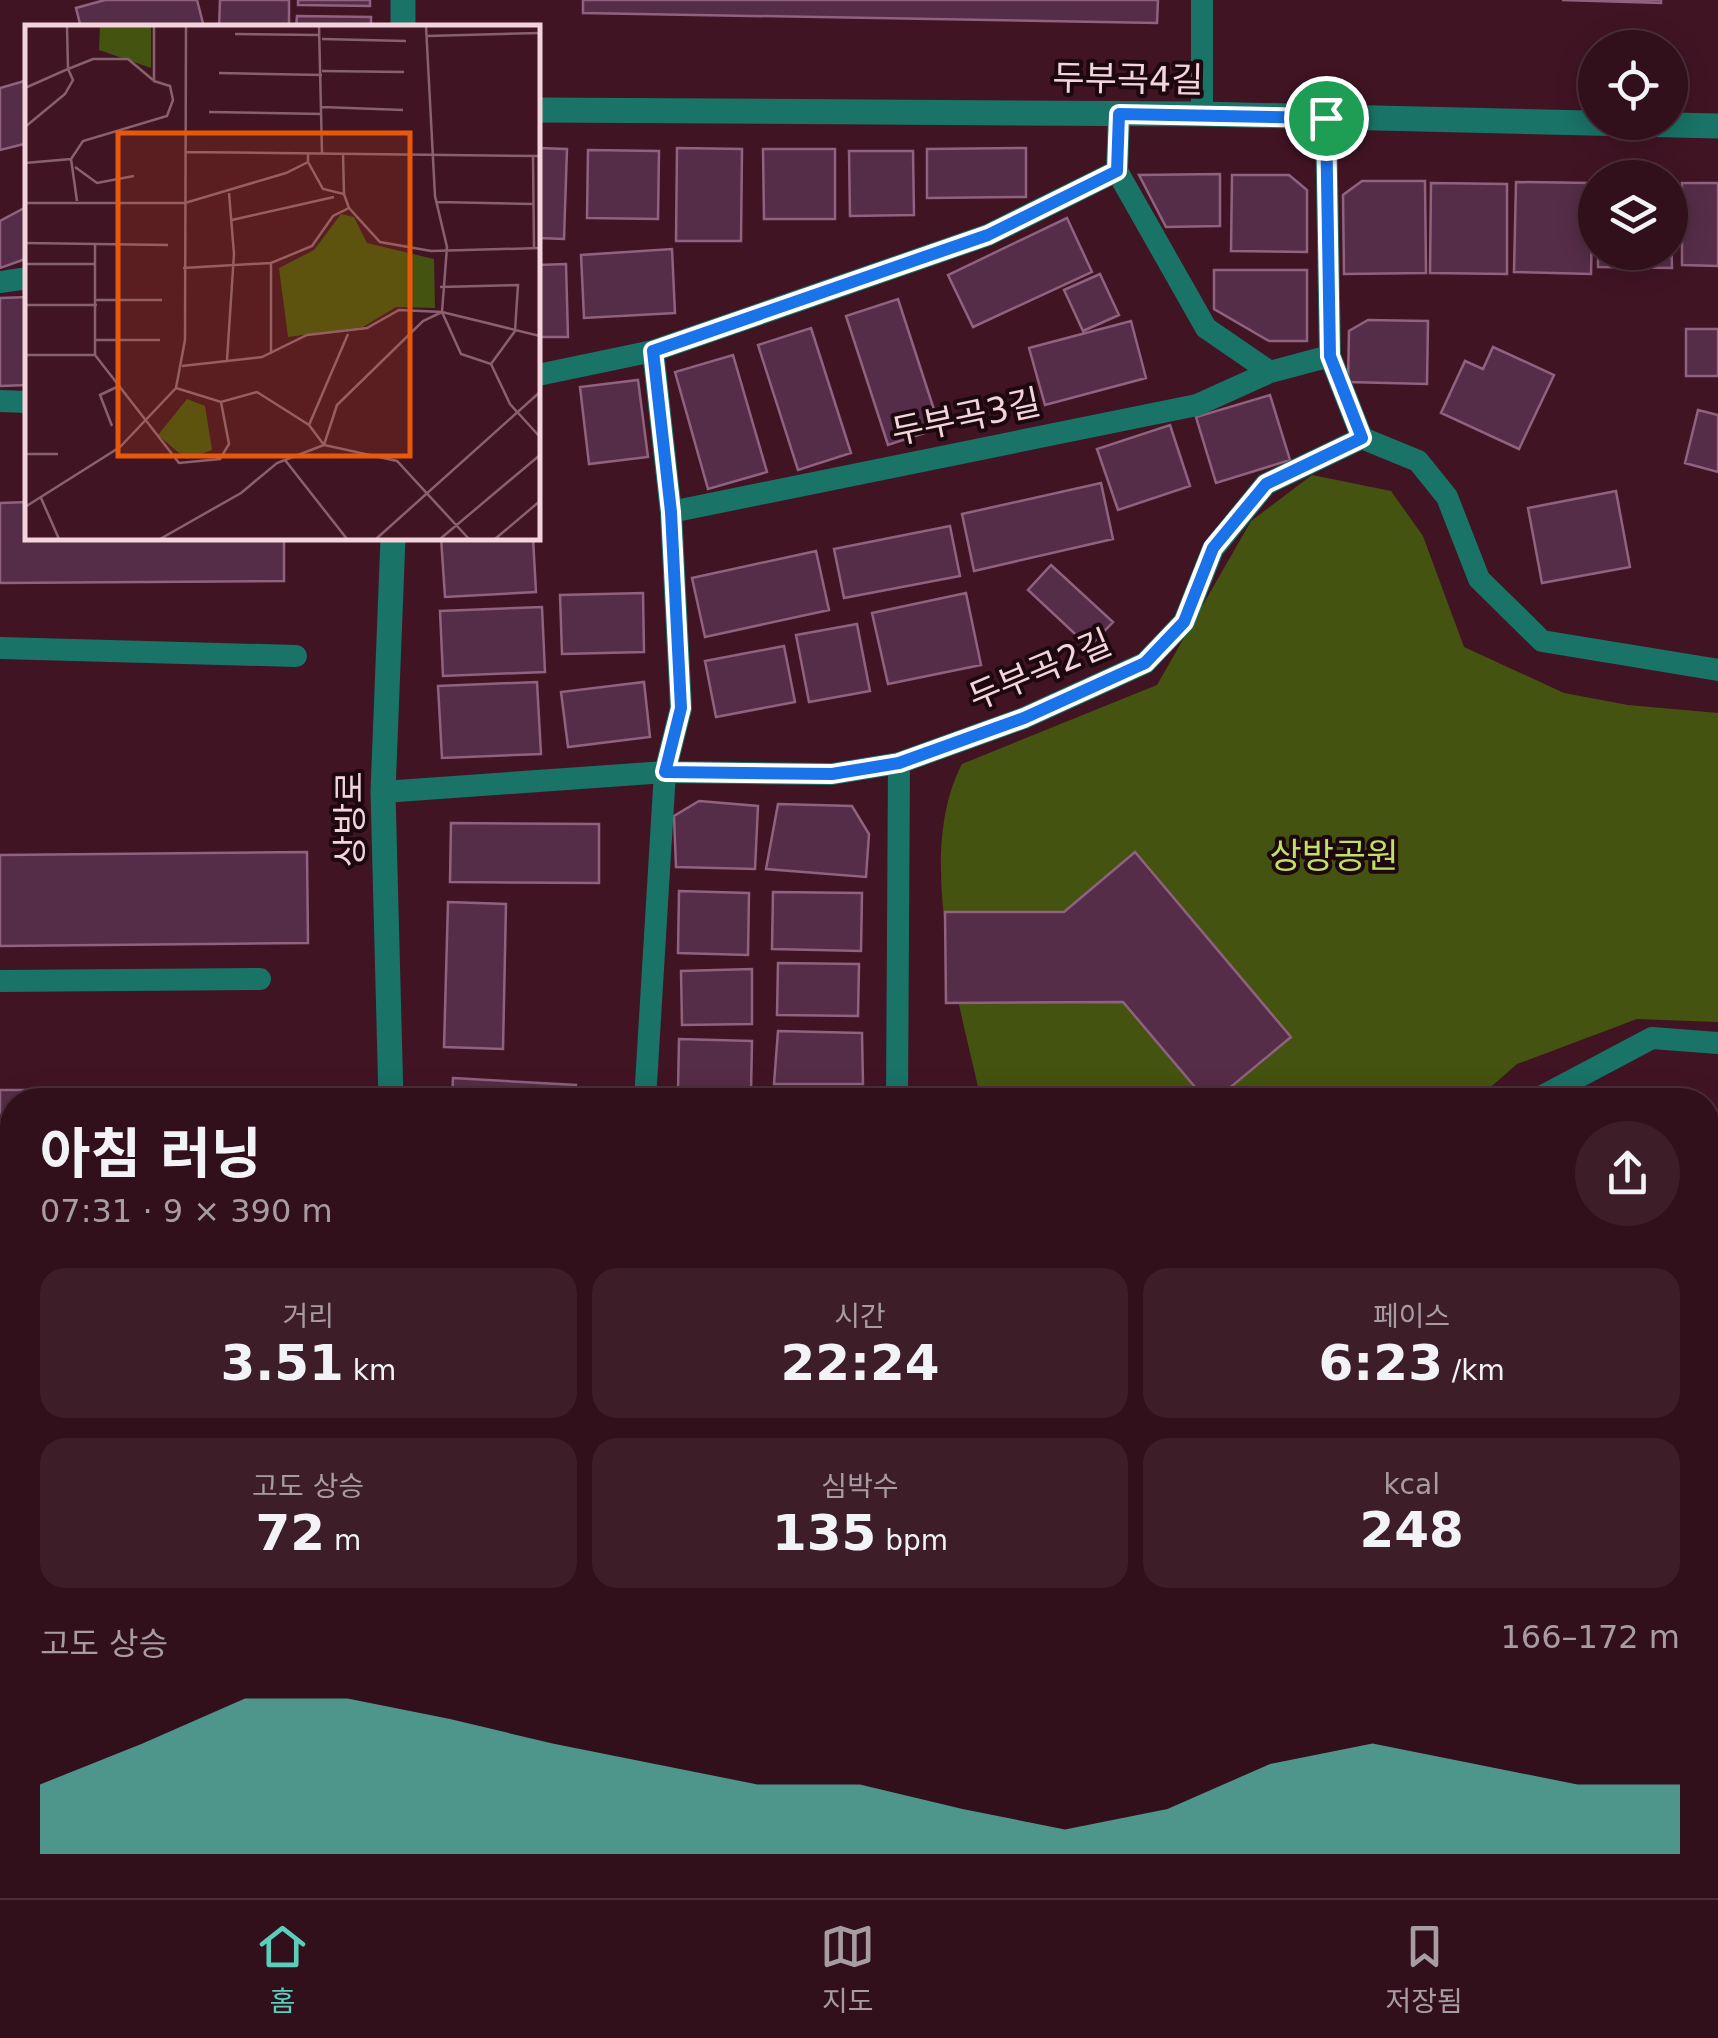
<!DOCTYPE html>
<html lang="ko">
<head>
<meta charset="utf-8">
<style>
	:root { --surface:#310f1b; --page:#3d1d28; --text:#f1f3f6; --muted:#a89ca3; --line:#4c2f3a; --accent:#5bcebb }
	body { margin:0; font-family:"DejaVu Sans","Noto Sans KR",sans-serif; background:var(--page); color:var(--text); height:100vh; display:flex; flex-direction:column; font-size:38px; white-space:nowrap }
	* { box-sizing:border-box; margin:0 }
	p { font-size:32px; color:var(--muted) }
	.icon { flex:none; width:55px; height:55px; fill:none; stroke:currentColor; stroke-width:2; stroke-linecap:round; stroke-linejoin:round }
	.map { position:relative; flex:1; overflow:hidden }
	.sheet { position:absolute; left:0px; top:1088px; width:1720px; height:812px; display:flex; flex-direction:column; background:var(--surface); border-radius:40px 40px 0 0; box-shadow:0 5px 25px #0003,0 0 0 2px var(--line) }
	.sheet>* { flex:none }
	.fabs { position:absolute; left:1578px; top:30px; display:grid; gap:20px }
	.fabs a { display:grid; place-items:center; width:110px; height:110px; border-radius:50%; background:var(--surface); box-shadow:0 5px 25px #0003,0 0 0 2px var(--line); font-size:50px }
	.pin { position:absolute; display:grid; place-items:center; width:85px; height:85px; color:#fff; margin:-42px; border:5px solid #fff; border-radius:50%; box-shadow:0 2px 10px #0007 }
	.round { display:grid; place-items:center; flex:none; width:105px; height:105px; border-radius:52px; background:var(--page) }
	.headline { display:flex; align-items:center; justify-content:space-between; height:170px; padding:0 40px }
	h1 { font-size:55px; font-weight:700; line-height:75px }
	.figures { display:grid; grid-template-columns:repeat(3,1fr); gap:15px; height:170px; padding:10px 40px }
	.figures div { display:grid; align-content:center; border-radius:25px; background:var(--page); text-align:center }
	.figures b { font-size:50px; font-weight:700 }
	.figures small { font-size:28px; font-weight:400 }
	.figures p { font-size:28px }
	.chart { height:280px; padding:20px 40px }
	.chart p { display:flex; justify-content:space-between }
	.chart svg { width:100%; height:180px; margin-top:10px; fill:var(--accent); opacity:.7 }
	.menu { display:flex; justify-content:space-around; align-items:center; height:140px; border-top:2px solid var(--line); background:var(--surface); font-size:28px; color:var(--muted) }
	.menu a { display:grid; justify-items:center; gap:5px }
	.menu .current { color:var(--accent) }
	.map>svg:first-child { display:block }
</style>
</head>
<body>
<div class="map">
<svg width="1718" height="1898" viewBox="0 0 1718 1898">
	<rect width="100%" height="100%" fill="#411424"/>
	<path fill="#455310" d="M 1312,475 L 1391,491 L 1423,536 L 1464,647 L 1564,693 L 1628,705 L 1718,713 L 1718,1022 L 1637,1019 L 1517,1064 L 1476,1100 L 981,1100 C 960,1004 914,856 962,764 L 1157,685 L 1251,521 Z
		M 323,1888 L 533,1888 L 527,1895 L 508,1898 L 335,1898 Z"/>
	<path fill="#562d48" stroke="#90627f" stroke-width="2.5" d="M 105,0 L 197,0 L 204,27 L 81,28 L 76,8 Z
		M 220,0 L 289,0 L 289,28 L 219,28 Z
		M 298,0 L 370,0 L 370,6 L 298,5 Z
		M 583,0 L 1158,0 L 1157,23 L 583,13 Z
		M 1562,0 L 1661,0 L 1661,3 Z
		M 297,16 L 371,17 L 371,28 L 296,28 Z
		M 28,80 L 28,143 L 0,150 L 0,88 Z
		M 538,148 L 567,149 L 564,239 L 538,238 Z
		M 677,148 L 742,149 L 741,241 L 676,241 Z
		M 1026,148 L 1026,197 L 927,198 L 927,149 Z
		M 763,149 L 835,149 L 835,219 L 764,219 Z
		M 588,150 L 659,151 L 658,219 L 587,218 Z
		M 849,151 L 913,151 L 914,215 L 850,216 Z
		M 1220,174 L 1220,226 L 1166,227 L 1139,175 Z
		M 1232,175 L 1289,175 L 1307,190 L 1307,252 L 1231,251 Z
		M 1362,181 L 1425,181 L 1426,273 L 1344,274 L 1343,195 Z
		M 1516,182 L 1593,183 L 1591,274 L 1514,272 Z
		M 1431,183 L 1507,184 L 1507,274 L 1430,273 Z
		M 1670,183 L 1672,268 L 1598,267 L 1598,252 L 1670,252 Z
		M 1682,183 L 1718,183 L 1718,266 L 1682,265 Z
		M 28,206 L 28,258 L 0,268 L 0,221 Z
		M 1067,218 L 1092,272 L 973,327 L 948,275 Z
		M 672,249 L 675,313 L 584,318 L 581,255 Z
		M 566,264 L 568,337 L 538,337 L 538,265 Z
		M 1214,270 L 1307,270 L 1307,341 L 1269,341 L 1214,309 Z
		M 1100,274 L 1119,315 L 1083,331 L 1064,290 Z
		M 28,297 L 28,385 L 0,386 L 0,298 Z
		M 898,299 L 940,428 L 888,445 L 846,316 Z
		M 1368,320 L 1428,321 L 1427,384 L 1348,382 L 1349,331 Z
		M 1131,321 L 1146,378 L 1045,405 L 1029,348 Z
		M 811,328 L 851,453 L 798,470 L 758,345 Z
		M 1686,329 L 1718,329 L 1718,376 L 1686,376 Z
		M 1493,347 L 1554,375 L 1519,449 L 1441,413 L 1465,361 L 1483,369 Z
		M 733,355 L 767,472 L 708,489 L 675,372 Z
		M 638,380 L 648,457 L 589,464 L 580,387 Z
		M 1270,395 L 1290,460 L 1216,483 L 1196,417 Z
		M 1698,410 L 1718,415 L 1718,472 L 1685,463 Z
		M 1170,425 L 1190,486 L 1118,510 L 1097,449 Z
		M 1101,483 L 1113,539 L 974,571 L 962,514 Z
		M 1616,491 L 1630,567 L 1542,583 L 1528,508 Z
		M 28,502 L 28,538 L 284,538 L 284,581 L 0,583 L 0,503 Z
		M 950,526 L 960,576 L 844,598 L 834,549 Z
		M 441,538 L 533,538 L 536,592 L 445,597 Z
		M 816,551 L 829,610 L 705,637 L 692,578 Z
		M 1051,565 L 1113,622 L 1089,647 L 1028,590 Z
		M 643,593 L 644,652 L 562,654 L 560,595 Z
		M 966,593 L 981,665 L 888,684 L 872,613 Z
		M 542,607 L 545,672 L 443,676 L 440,611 Z
		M 857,624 L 870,691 L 809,702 L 796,635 Z
		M 784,646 L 795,702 L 716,717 L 705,661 Z
		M 537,682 L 541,754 L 442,758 L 438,686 Z
		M 644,682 L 650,737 L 568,747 L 561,692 Z
		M 699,801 L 758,806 L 755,869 L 676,867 L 674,816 Z
		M 778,804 L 852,806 L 869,834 L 866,877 L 766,869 Z
		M 451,823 L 599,824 L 599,883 L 450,882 Z
		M 307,852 L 308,943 L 0,946 L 0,855 Z
		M 1135,852 L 1291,1037 L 1215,1100 L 1206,1100 L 1123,1002 L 946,1003 L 945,912 L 1064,912 Z
		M 679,891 L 749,893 L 748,955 L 678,953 Z
		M 773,892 L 862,893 L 861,951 L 772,949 Z
		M 448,902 L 506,904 L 503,1049 L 444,1047 Z
		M 778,963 L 859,964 L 858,1016 L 777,1015 Z
		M 752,969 L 752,1024 L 682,1025 L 681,971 Z
		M 778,1031 L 862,1033 L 863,1084 L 774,1084 Z
		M 679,1039 L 752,1041 L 751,1093 L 678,1091 Z
		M 453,1078 L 576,1085 L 575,1100 L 452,1100 Z
		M 1603,1089 L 1611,1100 L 1587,1100 Z
		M 0,1090 L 291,1090 L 291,1100 L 12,1100 L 12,1170 L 0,1170 Z
		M 866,1095 L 866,1100 L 774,1100 L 774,1096 Z
		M 12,1297 L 12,1384 L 10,1384 L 9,1298 Z
		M 0,1548 L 12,1566 L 12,1718 L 0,1700 Z
		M 1708,1550 L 1718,1550 L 1718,1608 L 1708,1609 Z
		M 1708,1696 L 1718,1697 L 1716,1740 L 1708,1739 Z
		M 1718,1793 L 1718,1847 L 1708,1848 L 1708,1794 Z
		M 54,1888 L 102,1888 L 109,1897 L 39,1898 Z
		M 165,1888 L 225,1888 L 206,1898 L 172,1898 Z
		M 696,1888 L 756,1888 L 761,1898 L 675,1898 Z
		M 1273,1888 L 1285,1888 L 1293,1898 L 1260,1898 Z"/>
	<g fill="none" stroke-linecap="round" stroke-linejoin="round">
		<path stroke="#197366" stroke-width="22" d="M 1202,114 L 1202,0
			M 1326,118 L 1330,356
			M 1117,171 L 1206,328 L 1270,372 L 1330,356 L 1362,438
			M 0,282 L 28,278
			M 538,375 L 653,351 L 988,235 L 1117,171 L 1119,114
			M 0,401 L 28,402
			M 671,512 L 1197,405 L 1270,372
			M 0,648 L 296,656
			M 383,792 L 665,772 L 832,774 L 899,763 L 1024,718 L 1145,663 L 1184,622 L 1213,549 L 1266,484 L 1362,438 L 1418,461 L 1447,497 L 1479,579 L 1542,641 L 1718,670
			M 0,981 L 260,979
			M 645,1100 L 665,772 L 681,708 L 671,512 L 653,351
			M 897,1100 L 899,763
			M 1535,1100 L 1652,1038 L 1718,1043
			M 0,1213 L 12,1213
			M 0,1481 L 12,1497
			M 284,1888 L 292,1898
			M 1416,1888 L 1463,1898
			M 612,1898 L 619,1888"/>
		<path stroke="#197366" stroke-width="25" d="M 538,110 L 1202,114 L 1718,126
			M 1708,1196 L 1718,1186
			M 1017,1898 L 1037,1888"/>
		<path stroke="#197366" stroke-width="25" d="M 403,28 L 403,0
			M 391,1100 L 383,792 L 393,538
			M 0,1854 L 12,1846"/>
	</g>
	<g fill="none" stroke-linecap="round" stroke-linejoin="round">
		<defs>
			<path id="route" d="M 1119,114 L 1326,118 L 1330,356 L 1362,438 L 1266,484 L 1213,548 L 1184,622 L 1145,663 L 1024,718 L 899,763 L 832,774 L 665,772 L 681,708 L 671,512 L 653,351 L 988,235 L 1117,171 Z"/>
		</defs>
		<use href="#route" stroke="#fff" stroke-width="20"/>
		<use href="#route" stroke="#1a73e8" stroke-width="12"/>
	</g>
	<g text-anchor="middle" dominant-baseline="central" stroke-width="8" stroke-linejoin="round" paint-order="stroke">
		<g font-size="35" fill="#f3d4dc" stroke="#1c080e">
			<text transform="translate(1128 79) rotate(1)">두부곡4길</text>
			<text transform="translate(966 417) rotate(-12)">두부곡3길</text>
			<text transform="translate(1040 670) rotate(-23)">두부곡2길</text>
			<text transform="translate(350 819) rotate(-90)">상방로</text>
		</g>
		<g font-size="35" fill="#c1df63" stroke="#1c080e">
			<text x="1334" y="856">상방공원</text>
		</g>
	</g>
	<g transform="translate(25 25)">
		<rect width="515" height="515" fill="#411424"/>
		<path d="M 75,1 L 126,1 L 126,43 L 74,25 ZM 316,189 L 329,192 L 342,218 L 409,234 L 410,283 L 371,282 L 338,302 L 263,312 L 254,243 L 289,225 ZM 162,374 L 180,381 L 187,425 L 161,434 L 133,410 Z" fill="#455310"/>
		<path fill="none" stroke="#88616e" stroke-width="2.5" d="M 294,1 L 297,128M 401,1 L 410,171 L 422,222 L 417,287 L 436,329 L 466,339 L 485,379 L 515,412M 210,9 L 294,10M 402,11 L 515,8M 297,14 L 381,16M 297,46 L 379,47M 194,48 L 297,50M 0,63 L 43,44 L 42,1M 297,82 L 378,85M 184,87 L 297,89M 0,102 L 40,69 L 48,55 L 43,44 L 68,34 L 103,34 L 128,55M 161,127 L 515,131M 318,128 L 319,169M 508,131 L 509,223M 283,137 L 298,164 L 319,169 L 324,183M 0,138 L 46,134M 50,142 L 72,158 L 109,151M 52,176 L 46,134 L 58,116 L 142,91 L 148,75 L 145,61 L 129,56 L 129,1M 412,177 L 508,179M 0,178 L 160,178 L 261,148 L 283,137 L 283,128M 207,195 L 309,172M 0,218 L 143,220M 246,238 L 246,329M 0,239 L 70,239M 158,243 L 246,238 L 287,221 L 308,191 L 324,183 L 355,217 L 406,226 L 515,223M 415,262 L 493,260 L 490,306 L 466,339M 71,275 L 137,275M 0,280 L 72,280M 71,315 L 135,315M 0,330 L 70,330 L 154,438 L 195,434 L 204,419 L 196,377M 70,330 L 70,218M 202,335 L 209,229 L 204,168M 157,341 L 237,332 L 282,310 L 342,303 L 374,285 L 417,287 L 515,311M 151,363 L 196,377 L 232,367 L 284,400 L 299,420 L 372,436 L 444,514M 284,400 L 323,309M 87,401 L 75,370 L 94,361M 0,429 L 33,429M 260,435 L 322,514M 16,473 L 34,514M 0,482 L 95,422 L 151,363 L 160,315 L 161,1M 135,514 L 216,468 L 252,438 L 299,420 L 312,380 L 398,296 L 417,287M 351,514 L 515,367M 415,514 L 515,430M 470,514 L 515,476"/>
		<path fill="#e8590c" fill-opacity="0.15" stroke="#e8590c" stroke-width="5" d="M 93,108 L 385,108 L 385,431 L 93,431 Z"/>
		<rect width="515" height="515" fill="none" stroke="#f3d4dc" stroke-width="5"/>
	</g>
</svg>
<div class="fabs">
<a><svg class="icon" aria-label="locate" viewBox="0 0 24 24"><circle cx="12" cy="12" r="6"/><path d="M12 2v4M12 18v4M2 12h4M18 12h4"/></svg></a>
<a><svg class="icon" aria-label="layers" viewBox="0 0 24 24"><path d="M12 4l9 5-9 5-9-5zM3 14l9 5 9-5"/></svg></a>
</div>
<div class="pin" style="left:1326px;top:118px;background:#1e9e55"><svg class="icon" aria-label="arrive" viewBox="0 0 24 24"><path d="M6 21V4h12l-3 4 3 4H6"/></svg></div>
<section class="sheet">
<div class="headline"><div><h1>아침 러닝</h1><p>07:31 · 9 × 390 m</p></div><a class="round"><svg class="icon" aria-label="share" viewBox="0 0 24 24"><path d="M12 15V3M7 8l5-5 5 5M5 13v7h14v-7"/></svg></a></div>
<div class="figures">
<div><p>거리</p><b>3.51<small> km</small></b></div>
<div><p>시간</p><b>22:24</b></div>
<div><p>페이스</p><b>6:23<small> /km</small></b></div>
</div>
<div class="figures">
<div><p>고도 상승</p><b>72<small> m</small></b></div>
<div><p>심박수</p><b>135<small> bpm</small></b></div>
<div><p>kcal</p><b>248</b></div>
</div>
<div class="chart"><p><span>고도 상승</span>166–172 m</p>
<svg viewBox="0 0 160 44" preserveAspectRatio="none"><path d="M0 44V27L10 17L20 6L30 6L40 11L50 17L60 22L70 27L80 27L90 33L100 38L110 33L120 22L130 17L140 22L150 27L160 27V44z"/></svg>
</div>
</section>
</div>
<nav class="menu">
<a class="current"><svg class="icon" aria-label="home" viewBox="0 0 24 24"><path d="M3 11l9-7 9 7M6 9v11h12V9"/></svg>홈</a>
<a><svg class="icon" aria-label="map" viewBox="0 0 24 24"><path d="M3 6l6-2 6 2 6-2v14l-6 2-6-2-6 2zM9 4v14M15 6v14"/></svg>지도</a>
<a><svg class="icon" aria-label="saved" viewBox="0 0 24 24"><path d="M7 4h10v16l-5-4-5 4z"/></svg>저장됨</a>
</nav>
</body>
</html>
